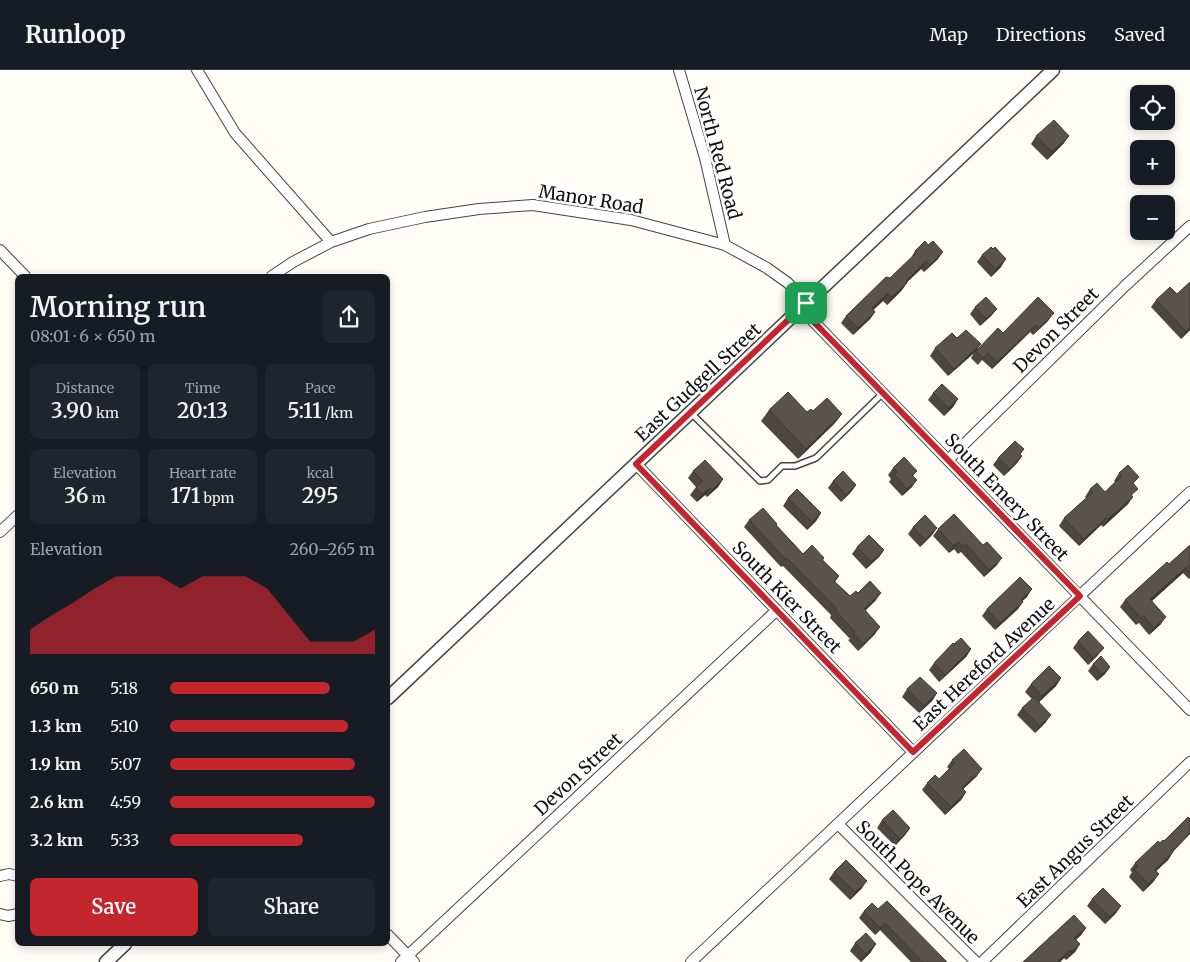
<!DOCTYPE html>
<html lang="en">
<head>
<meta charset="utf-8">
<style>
	:root { --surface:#171b24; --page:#20242c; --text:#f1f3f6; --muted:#9ea1a6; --line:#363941; --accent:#c4262e }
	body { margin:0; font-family:Merriweather,serif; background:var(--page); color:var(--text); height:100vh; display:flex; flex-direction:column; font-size:19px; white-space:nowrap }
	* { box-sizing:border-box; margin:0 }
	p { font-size:16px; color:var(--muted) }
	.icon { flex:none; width:28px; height:28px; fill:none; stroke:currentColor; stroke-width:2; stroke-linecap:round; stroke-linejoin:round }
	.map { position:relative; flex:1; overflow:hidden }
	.details { position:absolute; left:15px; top:204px; width:375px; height:672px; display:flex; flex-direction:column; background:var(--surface); border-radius:8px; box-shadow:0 2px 8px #0003 }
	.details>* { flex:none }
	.tools { position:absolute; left:1130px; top:15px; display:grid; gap:10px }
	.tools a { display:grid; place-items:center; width:45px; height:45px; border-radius:8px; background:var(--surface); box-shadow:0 2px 8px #0003; font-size:25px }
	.pin { position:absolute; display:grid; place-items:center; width:42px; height:42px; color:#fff; margin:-21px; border-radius:10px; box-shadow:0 2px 8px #0006 }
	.round { display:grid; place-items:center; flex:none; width:52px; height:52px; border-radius:8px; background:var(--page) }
	.head { display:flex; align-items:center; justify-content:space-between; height:85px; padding:0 15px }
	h1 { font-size:28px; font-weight:600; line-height:38px }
	.metrics { display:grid; grid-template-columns:repeat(3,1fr); gap:8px; height:85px; padding:5px 15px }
	.metrics div { display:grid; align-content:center; border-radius:8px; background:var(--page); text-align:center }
	.metrics b { font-size:21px; font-weight:600 }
	.metrics small { font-size:14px; font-weight:400 }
	.metrics p { font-size:14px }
	.chart { height:140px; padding:10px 15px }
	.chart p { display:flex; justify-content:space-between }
	.chart svg { width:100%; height:90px; margin-top:5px; fill:var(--accent); opacity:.7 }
	.action { display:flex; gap:10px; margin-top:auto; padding:10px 15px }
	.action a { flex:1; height:58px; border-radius:8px; background:var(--accent); color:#fff; font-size:20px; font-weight:600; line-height:58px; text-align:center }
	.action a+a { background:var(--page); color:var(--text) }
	ul { padding:0 15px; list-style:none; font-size:16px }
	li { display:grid; grid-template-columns:80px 60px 1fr; align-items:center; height:38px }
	li i { height:12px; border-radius:6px; background:var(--accent) }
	header { display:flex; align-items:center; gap:30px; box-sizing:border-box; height:70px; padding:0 25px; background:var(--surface); border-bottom:1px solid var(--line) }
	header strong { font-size:24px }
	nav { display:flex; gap:28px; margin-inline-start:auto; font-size:18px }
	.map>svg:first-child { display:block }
</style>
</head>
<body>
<header>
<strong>Runloop</strong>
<nav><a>Map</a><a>Directions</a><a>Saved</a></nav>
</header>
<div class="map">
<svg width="1190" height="892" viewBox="0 0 1190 892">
	<rect width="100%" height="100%" fill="#fffdf5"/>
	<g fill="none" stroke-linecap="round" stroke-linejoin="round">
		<defs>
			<path id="service" d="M 691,343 L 760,411 L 768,410 L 782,396 L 795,396 L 816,388 L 883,323"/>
			<path id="minor" d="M 197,0 L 235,63 L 331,172
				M 679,0 L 705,88 L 725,175
				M 0,180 L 25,206
				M 272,206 L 293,192 L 331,172 L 369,159 L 425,147 L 479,139 L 533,135 L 631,150 L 725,175 L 767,198 L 788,213 L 806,233 L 812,250 L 1190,640
				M 948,390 L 1125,216 L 1190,156
				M 636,394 L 913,682
				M 0,462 L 18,445
				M 838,754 L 976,892
				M 0,806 L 9,804 L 18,806
				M 0,844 L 8,846 L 18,844
				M 388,865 L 414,892
				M 401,892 L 777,540
				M 691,892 L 1190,422
				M 982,892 L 1190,692"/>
			<path id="tertiary" d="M 388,628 L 1053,0
				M 106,892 L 125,874"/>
		</defs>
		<use href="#service" stroke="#444" stroke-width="8"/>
		<use href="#minor" stroke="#444" stroke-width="12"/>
		<use href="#tertiary" stroke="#444" stroke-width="15"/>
		<use href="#service" stroke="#fff" stroke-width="5"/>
		<use href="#minor" stroke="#fff" stroke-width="10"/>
		<use href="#tertiary" stroke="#fff" stroke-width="12"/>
	</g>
	<path fill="#4d4742" d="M 1036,66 L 1064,73 L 1047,90 L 1031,74 Z
		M 915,181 L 938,189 L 924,202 L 921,199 L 907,212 L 902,220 L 887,235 L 883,231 L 873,240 L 875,242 L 870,249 L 853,265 L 841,253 L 846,246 L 890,208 L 911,188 Z
		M 982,185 L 1001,197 L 991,207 L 977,192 Z
		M 1190,212 L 1190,260 L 1181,269 L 1151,237 L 1156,230 L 1177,224 Z
		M 975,237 L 997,239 L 991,246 L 980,256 L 970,244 Z
		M 1048,251 L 1033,265 L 1030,262 L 992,299 L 982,290 L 978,295 L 971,288 L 974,283 L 948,306 L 930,286 L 935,278 L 957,268 L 981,274 L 977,279 L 1003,263 Z
		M 933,323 L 958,329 L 953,337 L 944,346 L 928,330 Z
		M 769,340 L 807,342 L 813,341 L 842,344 L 834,354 L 798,389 L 761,351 Z
		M 1020,385 L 1022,386 L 1017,393 L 1004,406 L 993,395 L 998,388 Z
		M 893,398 L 917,401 L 913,406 L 912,417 L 902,426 L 889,412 L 891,409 L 888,405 Z
		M 693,401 L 723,409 L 718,417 L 707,427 L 705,425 L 697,432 L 690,425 L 696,417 L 688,408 Z
		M 1119,403 L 1134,415 L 1132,426 L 1128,434 L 1103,457 L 1101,455 L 1079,476 L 1059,456 L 1064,448 L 1086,428 L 1085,427 L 1090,419 L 1105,422 L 1115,412 L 1114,411 Z
		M 833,411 L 856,415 L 851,422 L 841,432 L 828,418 Z
		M 788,428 L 821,443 L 816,451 L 807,460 L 783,436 Z
		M 954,444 L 997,495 L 984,507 L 961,482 L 958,484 L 954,479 L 949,483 L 933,466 L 938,459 Z
		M 749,450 L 776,455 L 803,484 L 824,488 L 823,490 L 839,506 L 835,512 L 850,526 L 858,523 L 876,530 L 865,541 L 875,564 L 858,581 L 848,570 L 850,569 L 830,548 L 831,545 L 783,496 L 781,497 L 744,457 Z
		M 913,457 L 937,458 L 932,465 L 920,477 L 908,464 Z
		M 1190,475 L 1190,508 L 1189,509 L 1183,503 L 1152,531 L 1161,554 L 1149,565 L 1139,553 L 1136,555 L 1120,537 L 1125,530 L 1169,494 Z
		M 857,477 L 884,480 L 879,487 L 866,499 L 852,484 Z
		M 1027,527 L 1022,531 L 1018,539 L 995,560 L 982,546 L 987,539 Z
		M 1078,571 L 1098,585 L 1088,595 L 1073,578 Z
		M 954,574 L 971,579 L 966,587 L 939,612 L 929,600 L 934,593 Z
		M 1093,594 L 1110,597 L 1105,604 L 1097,611 L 1088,601 Z
		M 1061,608 L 1056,616 L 1039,632 L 1046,652 L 1035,663 L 1017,645 L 1022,638 L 1032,629 L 1025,622 L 1031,614 Z
		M 907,619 L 937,623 L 932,631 L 919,643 L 902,627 Z
		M 952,690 L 977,706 L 963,719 L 966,722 L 961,730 L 945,745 L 922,720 L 927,713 L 939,709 L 949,699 L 947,697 Z
		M 882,750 L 910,758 L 905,765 L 895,776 L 877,758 Z
		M 1173,782 L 1168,790 L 1156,801 L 1154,811 L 1143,822 L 1129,807 L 1132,802 L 1130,800 L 1135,793 Z
		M 834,802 L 862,818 L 850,830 L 829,809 Z
		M 1092,829 L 1121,836 L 1116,843 L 1105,854 L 1087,836 Z
		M 878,839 L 947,892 L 911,892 L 880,860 L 875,865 L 859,848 L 864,841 Z
		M 1086,858 L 1081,865 L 1076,870 L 1080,874 L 1075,882 L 1066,890 L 1064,888 L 1060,892 L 1023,892 Z
		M 855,873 L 871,882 L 861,892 L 850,881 Z"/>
	<path fill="#3f3936" d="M 1069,66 L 1064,73 L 1047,90 L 1052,82 Z
		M 943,182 L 938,189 L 924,202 L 930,195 Z
		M 1006,189 L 1001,197 L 991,207 L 996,199 Z
		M 926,191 L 921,199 L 900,219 L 906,211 Z
		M 907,213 L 902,220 L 887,235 L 892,227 Z
		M 888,223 L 883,231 L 867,246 L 872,238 Z
		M 997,239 L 991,246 L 980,256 L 986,249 Z
		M 875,242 L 870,249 L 853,265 L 858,258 Z
		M 1054,243 L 1048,251 L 1033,265 L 1039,258 Z
		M 1036,255 L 1030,262 L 992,299 L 997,292 Z
		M 1190,257 L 1190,260 L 1181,269 L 1186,261 Z
		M 981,274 L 974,283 L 948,306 L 954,299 Z
		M 958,329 L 953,337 L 944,346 L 949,338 Z
		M 842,344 L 834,354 L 798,389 L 806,379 Z
		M 1022,386 L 1017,393 L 1004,406 L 1010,399 Z
		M 723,409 L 718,417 L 707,427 L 712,420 Z
		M 917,410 L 912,417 L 902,426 L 907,419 Z
		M 856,415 L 851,422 L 841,432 L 846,425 Z
		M 710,418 L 705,425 L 697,432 L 702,424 Z
		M 1133,427 L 1128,434 L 1103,457 L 1108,449 Z
		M 821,443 L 816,451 L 807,460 L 812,452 Z
		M 1106,448 L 1101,455 L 1079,476 L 1084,469 Z
		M 937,458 L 932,465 L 920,477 L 925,470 Z
		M 959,472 L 954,479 L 949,483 L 954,476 Z
		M 884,480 L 879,487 L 866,499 L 871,492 Z
		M 1002,488 L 997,495 L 984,507 L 989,500 Z
		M 1188,496 L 1183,503 L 1145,537 L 1150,529 Z
		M 1032,519 L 1027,527 L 1016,537 L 1021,529 Z
		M 881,523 L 876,530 L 859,546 L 864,539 Z
		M 1023,532 L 1018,539 L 995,560 L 1000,553 Z
		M 1166,547 L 1161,554 L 1149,565 L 1154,558 Z
		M 880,557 L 875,564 L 858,581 L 863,574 Z
		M 1104,578 L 1098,585 L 1088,595 L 1093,588 Z
		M 971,579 L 966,587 L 939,612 L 945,605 Z
		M 1110,597 L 1105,604 L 1097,611 L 1102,604 Z
		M 1061,608 L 1056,616 L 1037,634 L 1042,626 Z
		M 937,623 L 932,631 L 919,643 L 924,636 Z
		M 1051,645 L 1046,652 L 1035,663 L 1040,656 Z
		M 982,699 L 977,706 L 957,725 L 962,718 Z
		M 966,722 L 961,730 L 945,745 L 951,737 Z
		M 910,758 L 905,765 L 895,776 L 900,769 Z
		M 1190,762 L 1190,764 L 1168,787 L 1173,780 Z
		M 1173,782 L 1168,790 L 1150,807 L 1155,800 Z
		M 1159,804 L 1154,811 L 1143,822 L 1148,814 Z
		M 867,811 L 862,818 L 850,830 L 855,822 Z
		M 1121,836 L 1116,843 L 1105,854 L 1110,847 Z
		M 885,853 L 880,860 L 875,865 L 880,858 Z
		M 1086,858 L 1081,865 L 1069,876 L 1074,868 Z
		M 876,874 L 871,882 L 861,892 L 866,884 Z
		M 1080,874 L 1075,882 L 1066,890 L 1071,882 Z
		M 1070,880 L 1064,888 L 1060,892 L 1057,892 Z"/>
	<path fill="#5a524d" stroke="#3f3936" d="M 1054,50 L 1069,66 L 1052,82 L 1036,66 Z
		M 925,171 L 928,175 L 933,171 L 943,182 L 930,195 L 926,191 L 906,211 L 907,213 L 892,227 L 888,223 L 872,238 L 875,242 L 858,258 L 846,246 L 886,207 L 890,208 L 917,182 L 915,181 Z
		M 991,177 L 993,179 L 995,177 L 1006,189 L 996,199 L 982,185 Z
		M 1190,212 L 1190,257 L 1186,261 L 1156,230 L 1170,217 L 1177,224 Z
		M 986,227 L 997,239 L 986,249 L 975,237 Z
		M 1038,227 L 1054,243 L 1039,258 L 1036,255 L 997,292 L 988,283 L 983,288 L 976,281 L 998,258 L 1003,263 Z
		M 966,260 L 981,274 L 954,299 L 935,278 L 952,263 L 957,268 Z
		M 942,314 L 958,329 L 949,338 L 933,323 Z
		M 788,322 L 807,342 L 811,339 L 813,341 L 827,328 L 842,344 L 806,379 L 769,340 Z
		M 1015,371 L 1024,379 L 1020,384 L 1022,386 L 1010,399 L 998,388 Z
		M 904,387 L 917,401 L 912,405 L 917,410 L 907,419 L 894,404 L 897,402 L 893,398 Z
		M 705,390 L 723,409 L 712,420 L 710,418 L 702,424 L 696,417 L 703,411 L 693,401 Z
		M 1128,395 L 1139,407 L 1133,413 L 1138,419 L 1131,425 L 1133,427 L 1108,449 L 1106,448 L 1084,469 L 1064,448 L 1093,422 L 1090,419 L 1097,413 L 1105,422 L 1122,406 L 1119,403 Z
		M 843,401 L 856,415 L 846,425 L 833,411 Z
		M 797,419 L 821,443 L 812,452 L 788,428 Z
		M 763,438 L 777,454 L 776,455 L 803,484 L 812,475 L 824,488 L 822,490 L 839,506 L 834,511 L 850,526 L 856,521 L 858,523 L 870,511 L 881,523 L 864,539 L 880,557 L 863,574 L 853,563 L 855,562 L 835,540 L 837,539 L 788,489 L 786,490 L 749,450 Z
		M 954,444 L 983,475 L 987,472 L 1002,488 L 989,500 L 966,474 L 963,477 L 959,472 L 954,476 L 938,459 Z
		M 925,445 L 937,458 L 925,470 L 913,457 Z
		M 869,465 L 884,480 L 871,492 L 857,477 Z
		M 1190,475 L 1190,497 L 1188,496 L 1150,529 L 1166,547 L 1154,558 L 1144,546 L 1141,548 L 1125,530 L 1167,492 L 1169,494 Z
		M 1020,507 L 1032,519 L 1021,529 L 1023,532 L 1000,553 L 987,539 Z
		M 1088,561 L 1104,578 L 1093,588 L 1078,571 Z
		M 961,568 L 971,579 L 945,605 L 934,593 L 953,573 L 954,574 Z
		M 1101,586 L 1110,597 L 1102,604 L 1093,594 Z
		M 1049,596 L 1061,608 L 1042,626 L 1031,614 Z
		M 920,607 L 937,623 L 924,636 L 907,619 Z
		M 1034,627 L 1051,645 L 1040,656 L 1022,638 Z
		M 964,679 L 982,699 L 962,718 L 966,722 L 951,737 L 927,713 L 935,705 L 939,709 L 955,693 L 952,690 Z
		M 893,740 L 910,758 L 900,769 L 882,750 Z
		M 1188,747 L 1190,749 L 1190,762 L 1173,780 L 1173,782 L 1155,800 L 1159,804 L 1148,814 L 1134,799 L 1138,796 L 1135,793 L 1158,771 L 1160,773 L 1163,770 L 1164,771 Z
		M 846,790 L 867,811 L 855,822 L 834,802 Z
		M 1103,818 L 1121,836 L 1110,847 L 1092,829 Z
		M 887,831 L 947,892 L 923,892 L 885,853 L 880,858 L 864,841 L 872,833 L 878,839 Z
		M 1074,845 L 1086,858 L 1074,868 L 1080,874 L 1071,882 L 1070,880 L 1057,892 L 1023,892 Z
		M 866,863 L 876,874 L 866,884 L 855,873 Z"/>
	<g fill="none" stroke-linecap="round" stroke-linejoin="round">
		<defs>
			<path id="route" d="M 806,233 L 812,250 L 1080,526 L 913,682 L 636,394 Z"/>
		</defs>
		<use href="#route" stroke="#fff" stroke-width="10"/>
		<use href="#route" stroke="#c4262e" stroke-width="6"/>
	</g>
	<g text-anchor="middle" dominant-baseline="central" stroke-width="5" stroke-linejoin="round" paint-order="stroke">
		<g font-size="18" fill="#111" stroke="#fff">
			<text transform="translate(718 83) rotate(75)">North Red Road</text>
			<text transform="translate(591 129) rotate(9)">Manor Road</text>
			<text transform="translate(1056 260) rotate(-45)">Devon Street</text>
			<text transform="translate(698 312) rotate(-43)">East Gudgell Street</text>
			<text transform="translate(1007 427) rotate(46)">South Emery Street</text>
			<text transform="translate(787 527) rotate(46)">South Kier Street</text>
			<text transform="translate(984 594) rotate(-43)">East Hereford Avenue</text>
			<text transform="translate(578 704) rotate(-43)">Devon Street</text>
			<text transform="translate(1075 781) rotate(-44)">East Angus Street</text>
			<text transform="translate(918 812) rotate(45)">South Pope Avenue</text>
		</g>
	</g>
</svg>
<div class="tools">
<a><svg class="icon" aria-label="locate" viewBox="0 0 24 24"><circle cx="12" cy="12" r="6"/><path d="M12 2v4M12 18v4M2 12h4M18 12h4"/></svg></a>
<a>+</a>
<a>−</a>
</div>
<div class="pin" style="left:806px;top:233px;background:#1e9e55"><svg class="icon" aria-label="arrive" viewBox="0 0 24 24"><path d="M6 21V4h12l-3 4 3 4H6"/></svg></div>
<section class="details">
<div class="head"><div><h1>Morning run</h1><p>08:01 · 6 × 650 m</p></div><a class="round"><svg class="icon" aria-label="share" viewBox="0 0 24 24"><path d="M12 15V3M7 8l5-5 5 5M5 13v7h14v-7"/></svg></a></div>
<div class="metrics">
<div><p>Distance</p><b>3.90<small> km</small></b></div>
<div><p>Time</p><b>20:13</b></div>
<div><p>Pace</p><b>5:11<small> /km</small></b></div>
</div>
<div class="metrics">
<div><p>Elevation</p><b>36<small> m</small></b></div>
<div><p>Heart rate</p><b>171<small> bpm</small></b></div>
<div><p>kcal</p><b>295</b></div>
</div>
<div class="chart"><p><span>Elevation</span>260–265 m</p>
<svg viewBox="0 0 160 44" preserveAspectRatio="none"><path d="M0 44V32L10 25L20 19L30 12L40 6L50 6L60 6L70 12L80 6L90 6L100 6L110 12L120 25L130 38L140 38L150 38L160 32V44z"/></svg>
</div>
<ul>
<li><b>650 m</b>5:18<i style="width:78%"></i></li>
<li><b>1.3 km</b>5:10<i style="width:87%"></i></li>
<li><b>1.9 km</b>5:07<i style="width:90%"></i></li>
<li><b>2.6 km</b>4:59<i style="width:100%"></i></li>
<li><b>3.2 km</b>5:33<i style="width:65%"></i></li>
</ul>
<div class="action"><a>Save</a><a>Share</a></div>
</section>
</div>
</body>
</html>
